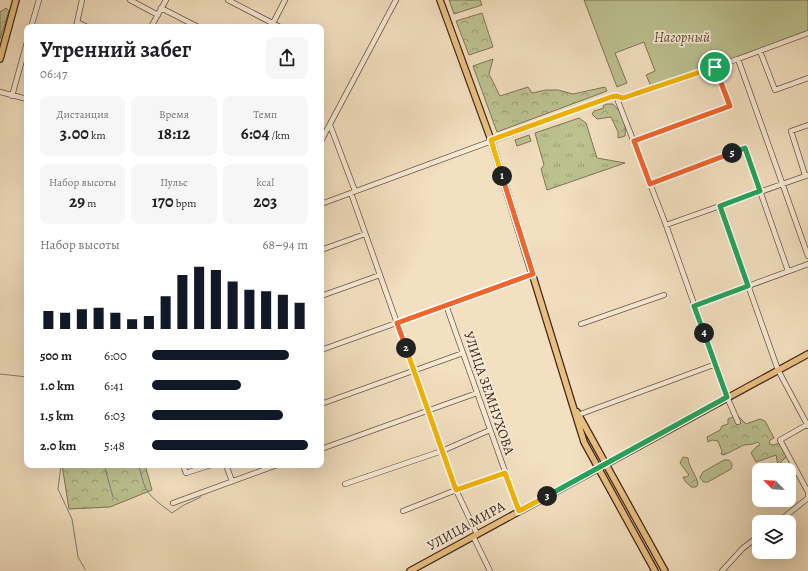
<!DOCTYPE html>
<html lang="ru">
<head>
<meta charset="utf-8">
<style>
	:root { --surface:#fff; --page:#f6f6f6; --text:#202124; --muted:#757577; --accent:#111827 }
	body { margin:0; font-family:Alegreya,serif; background:var(--page); color:var(--text); height:100vh; display:flex; flex-direction:column; font-size:15px; white-space:nowrap }
	* { box-sizing:border-box; margin:0 }
	p { font-size:13px; color:var(--muted) }
	.icon { flex:none; width:22px; height:22px; fill:none; stroke:currentColor; stroke-width:2; stroke-linecap:round; stroke-linejoin:round }
	.map { position:relative; flex:1; overflow:hidden }
	.sheet { position:absolute; left:24px; top:24px; width:300px; height:444px; display:flex; flex-direction:column; background:var(--surface); border-radius:8px; box-shadow:0 4px 16px #0002 }
	.sheet>* { flex:none }
	.needle { width:26px; rotate:295deg }
	.controls { position:absolute; left:752px; top:463px; display:grid; gap:8px }
	.controls a { display:grid; place-items:center; width:44px; height:44px; border-radius:8px; background:var(--surface); box-shadow:0 4px 16px #0002; font-size:20px }
	.pin { position:absolute; display:grid; place-items:center; width:34px; height:34px; color:#fff; margin:-17px; border:2px solid #fff; border-radius:50%; box-shadow:0 1px 4px #0007 }
	.km { position:absolute; width:20px; height:20px; margin:-10px; border-radius:50%; background:#222; color:#fff; font-size:11px; line-height:20px; text-align:center }
	.round { display:grid; place-items:center; flex:none; width:42px; height:42px; border-radius:8px; background:var(--page) }
	.summary { display:flex; align-items:center; justify-content:space-between; height:68px; padding:0 16px }
	h1 { font-size:22px; font-weight:600; line-height:30px }
	.metrics { display:grid; grid-template-columns:repeat(3,1fr); gap:6px; height:68px; padding:4px 16px }
	.metrics div { display:grid; align-content:center; border-radius:8px; background:var(--page); text-align:center }
	.metrics b { font-size:17px; font-weight:600 }
	.metrics small { font-size:11px; font-weight:400 }
	.metrics p { font-size:11px }
	.chart { height:112px; padding:8px 16px }
	.chart p { display:flex; justify-content:space-between }
	.chart svg { width:100%; height:72px; margin-top:4px; stroke:var(--accent); stroke-width:6 }
	ul { padding:0 16px; list-style:none; font-size:13px }
	li { display:grid; grid-template-columns:64px 48px 1fr; align-items:center; height:30px }
	li i { height:10px; border-radius:5px; background:var(--accent) }
	.map>svg:first-child { display:block }
</style>
</head>
<body>
<div class="map">
<svg width="808" height="571" viewBox="0 0 808 571">
	<defs>
		<pattern id="grass-tufts" width="24" height="20" patternUnits="userSpaceOnUse"><rect width="24" height="20" fill="#bdc291"/><path d="M3 7l-1-3M5 7V3M7 7l1-3M15 17l-1-3M17 17v-4M19 17l1-3" fill="none" stroke="#9b9e76"/></pattern>
		<pattern id="forest-crowns" width="20" height="18" patternUnits="userSpaceOnUse"><rect width="20" height="18" fill="#bdc291"/><path d="M2 6a3 3 0 1 1 6 0M12 15a3 3 0 1 1 6 0" fill="none" stroke="#9b9e76"/></pattern>
	</defs>
	<rect width="100%" height="100%" fill="#f3e0c0"/>
	<filter id="stains"><feTurbulence type="fractalNoise" baseFrequency=".005" numOctaves="4"/><feColorMatrix values="0 0 0 0 .2 0 0 0 0 .09 0 0 0 0 .02 0 0 0 .5 -.17"/></filter>
	<radialGradient id="worn" r=".72"><stop offset=".6" stop-color="#630" stop-opacity="0"/><stop offset="1" stop-color="#630" stop-opacity=".3"/></radialGradient>
	<path fill="url(#grass-tufts)" stroke="#7f7558" d="M 579,118 L 586,123 L 597,158 L 625,163 L 547,190 L 541,169 L 544,165 L 535,133 Z"/>
	<path fill="url(#forest-crowns)" stroke="#7f7558" d="M 449,0 L 480,0 L 482,5 L 454,14 Z
		M 6,8 L 9,11 L 0,39 L 0,12 Z
		M 482,13 L 493,47 L 469,55 L 456,21 Z
		M 493,59 L 489,74 L 500,96 L 528,87 L 532,93 L 546,90 L 558,90 L 573,94 L 605,87 L 607,91 L 497,132 L 473,66 Z
		M 606,104 L 613,104 C 621,111 627,124 625,136 L 618,138 L 618,132 L 611,117 L 597,119 L 592,114 L 594,111 L 604,108 L 603,106 Z
		M 737,415 L 746,424 L 760,419 L 765,421 L 774,438 L 770,440 L 769,444 L 773,445 L 780,443 L 787,456 L 778,465 L 776,455 L 756,462 L 751,453 L 756,447 L 760,445 L 758,442 L 753,444 L 744,445 L 724,455 L 721,454 L 722,451 L 718,441 L 712,440 L 708,442 L 707,437 L 720,430 L 722,426 L 728,424 L 728,419 Z
		M 683,457 L 688,458 C 689,468 696,474 698,484 L 696,487 L 691,487 L 685,481 L 683,477 L 686,477 L 689,475 L 680,463 Z
		M 62,465 L 145,465 L 152,490 L 110,507 L 69,509 Z"/>
	<path fill="#bdc291" stroke="#7f7558" d="M 584,0 L 808,0 L 808,31 L 738,58 L 651,86 L 646,75 L 655,71 L 644,42 L 615,53 L 627,83 L 617,87 Z
		M 529,135 L 531,141 L 517,146 L 515,140 Z
		M 724,460 L 729,460 C 732,462 733,465 731,469 L 708,482 C 704,483 701,481 700,477 L 703,472 Z"/>
	<g fill="none" stroke-linecap="round" stroke-linejoin="round">
		<path stroke="#7b807d" stroke-width="1" d="M 0,374 L 27,377
			M 61,465 L 58,489 L 72,519 L 78,557 L 85,569
			M 104,465 L 113,497
			M 138,465 C 142,473 142,482 146,489 C 152,499 163,506 172,513 L 184,505 L 201,497"/>
		<defs>
			<path id="minor" d="M 130,0 L 158,15
				M 228,0 L 280,27
				M 161,8 L 198,27
				M 77,22 L 87,27
				M 31,27 L 39,0
				M 76,27 L 82,0
				M 151,27 L 166,0
				M 271,27 L 285,0
				M 760,51 L 775,90 L 808,78
				M 738,59 L 808,256
				M 0,92 L 27,99
				M 12,96 L 27,42
				M 616,96 L 666,225 L 727,397 L 738,422
				M 330,125 L 355,191
				M 321,141 L 396,0
				M 634,141 L 730,106 L 715,67
				M 805,175 L 791,131 L 808,125
				M 650,184 L 745,148 L 788,271
				M 351,193 L 456,490 L 477,534
				M 321,204 L 611,97 L 616,96 L 623,98 L 641,92 L 738,59 L 808,33
				M 720,206 L 778,370 L 808,426
				M 666,225 L 808,175
				M 321,250 L 365,234
				M 321,296 L 380,275
				M 446,305 L 519,511
				M 694,306 L 808,264
				M 581,324 L 664,295
				M 321,350 L 533,274
				M 321,404 L 463,353
				M 578,415 L 716,364
				M 321,449 L 477,393
				M 183,465 L 186,473 L 211,465
				M 226,465 L 232,481
				M 345,484 L 442,451 L 490,430
				M 808,498 L 808,492 L 780,440 L 808,424
				M 173,503 L 277,465
				M 403,511 L 456,490 L 505,473
				M 778,522 L 808,498
				M 473,536 L 490,571
				M 722,571 L 743,548 L 759,536"/>
			<path id="major" d="M 440,0 L 491,140 L 584,442 L 655,571
				M 0,59 L 16,0
				M 577,412 L 665,571
				M 410,571 L 808,354"/>
		</defs>
		<use href="#minor" stroke="#6e5646" stroke-width="6"/>
		<use href="#major" stroke="#41281e" stroke-width="8"/>
		<use href="#minor" stroke="#f7ebd6" stroke-width="4.5"/>
		<use href="#major" stroke="#eac080" stroke-width="5.5"/>
	</g>
	<g fill="none" stroke-linecap="round" stroke-linejoin="round">
		<defs>
			<path id="split-1" d="M 502,176 L 491,140 L 611,97 L 616,96 L 623,98 L 715,67"/>
			<path id="split-2" d="M 406,348 L 397,323 L 533,274 L 502,176"/>
			<path id="split-3" d="M 406,348 L 456,490 L 505,473 L 519,511 L 547,496"/>
			<path id="split-4" d="M 547,496 L 727,397 L 704,333"/>
			<path id="split-5" d="M 704,333 L 694,306 L 748,286 L 720,206 L 760,191 L 745,148 L 732,153"/>
			<path id="split-6" d="M 715,67 L 730,106 L 634,141 L 650,184 L 732,153"/>
		</defs>
		<use href="#split-1" stroke="#fff" stroke-width="8"/>
		<use href="#split-2" stroke="#fff" stroke-width="8"/>
		<use href="#split-3" stroke="#fff" stroke-width="8"/>
		<use href="#split-4" stroke="#fff" stroke-width="8"/>
		<use href="#split-5" stroke="#fff" stroke-width="8"/>
		<use href="#split-6" stroke="#fff" stroke-width="8"/>
		<use href="#split-1" stroke="#f5b400" stroke-width="5"/>
		<use href="#split-2" stroke="#f0652b" stroke-width="5"/>
		<use href="#split-3" stroke="#f5b400" stroke-width="5"/>
		<use href="#split-4" stroke="#22a559" stroke-width="5"/>
		<use href="#split-5" stroke="#22a559" stroke-width="5"/>
		<use href="#split-6" stroke="#f0652b" stroke-width="5"/>
	</g>
	<g text-anchor="middle" dominant-baseline="central" stroke-width="3.5" stroke-linejoin="round" paint-order="stroke">
		<g font-size="14" font-style="italic" fill="#604e3b" stroke="#f7ebd6">
			<text x="682" y="37">Нагорный</text>
		</g>
		<g font-size="14" fill="#41281e" stroke="#f7ebd6">
			<text transform="translate(489 393) rotate(71)">УЛИЦА ЗЕМНУХОВА</text>
			<text transform="translate(466 526) rotate(-29)">УЛИЦА МИРА</text>
		</g>
	</g>
	<rect width="100%" height="100%" filter="url(#stains)"/>
	<rect width="100%" height="100%" fill="url(#worn)"/>
</svg>
<div class="controls">
<a><svg class="needle" viewBox="-14 -14 28 28"><path d="M0-13l5 13h-10z" fill="#e53935"/><path d="M0 13l5-13h-10z" fill="#757577"/></svg></a>
<a><svg class="icon" aria-label="layers" viewBox="0 0 24 24"><path d="M12 4l9 5-9 5-9-5zM3 14l9 5 9-5"/></svg></a>
</div>
<div class="pin" style="left:715px;top:67px;background:#1e9e55"><svg class="icon" aria-label="arrive" viewBox="0 0 24 24"><path d="M6 21V4h12l-3 4 3 4H6"/></svg></div>
<b class="km" style="left:502px;top:176px">1</b>
<b class="km" style="left:406px;top:348px">2</b>
<b class="km" style="left:547px;top:496px">3</b>
<b class="km" style="left:704px;top:333px">4</b>
<b class="km" style="left:732px;top:153px">5</b>
<section class="sheet">
<div class="summary"><div><h1>Утренний забег</h1><p>06:47</p></div><a class="round"><svg class="icon" aria-label="share" viewBox="0 0 24 24"><path d="M12 15V3M7 8l5-5 5 5M5 13v7h14v-7"/></svg></a></div>
<div class="metrics">
<div><p>Дистанция</p><b>3.00<small> km</small></b></div>
<div><p>Время</p><b>18:12</b></div>
<div><p>Темп</p><b>6:04<small> /km</small></b></div>
</div>
<div class="metrics">
<div><p>Набор высоты</p><b>29<small> m</small></b></div>
<div><p>Пульс</p><b>170<small> bpm</small></b></div>
<div><p>kcal</p><b>203</b></div>
</div>
<div class="chart"><p><span>Набор высоты</span>68–94 m</p>
<svg viewBox="0 0 160 44" preserveAspectRatio="none"><path d="M5 44V33M15 44V34M25 44V32M35 44V31M45 44V34M55 44V38M65 44V36M75 44V24M85 44V11M95 44V6M105 44V8M115 44V15M125 44V20M135 44V21M145 44V23M155 44V28"/></svg>
</div>
<ul>
<li><b>500 m</b>6:00<i style="width:88%"></i></li>
<li><b>1.0 km</b>6:41<i style="width:57%"></i></li>
<li><b>1.5 km</b>6:03<i style="width:84%"></i></li>
<li><b>2.0 km</b>5:48<i style="width:100%"></i></li>
</ul>
</section>
</div>
</body>
</html>
